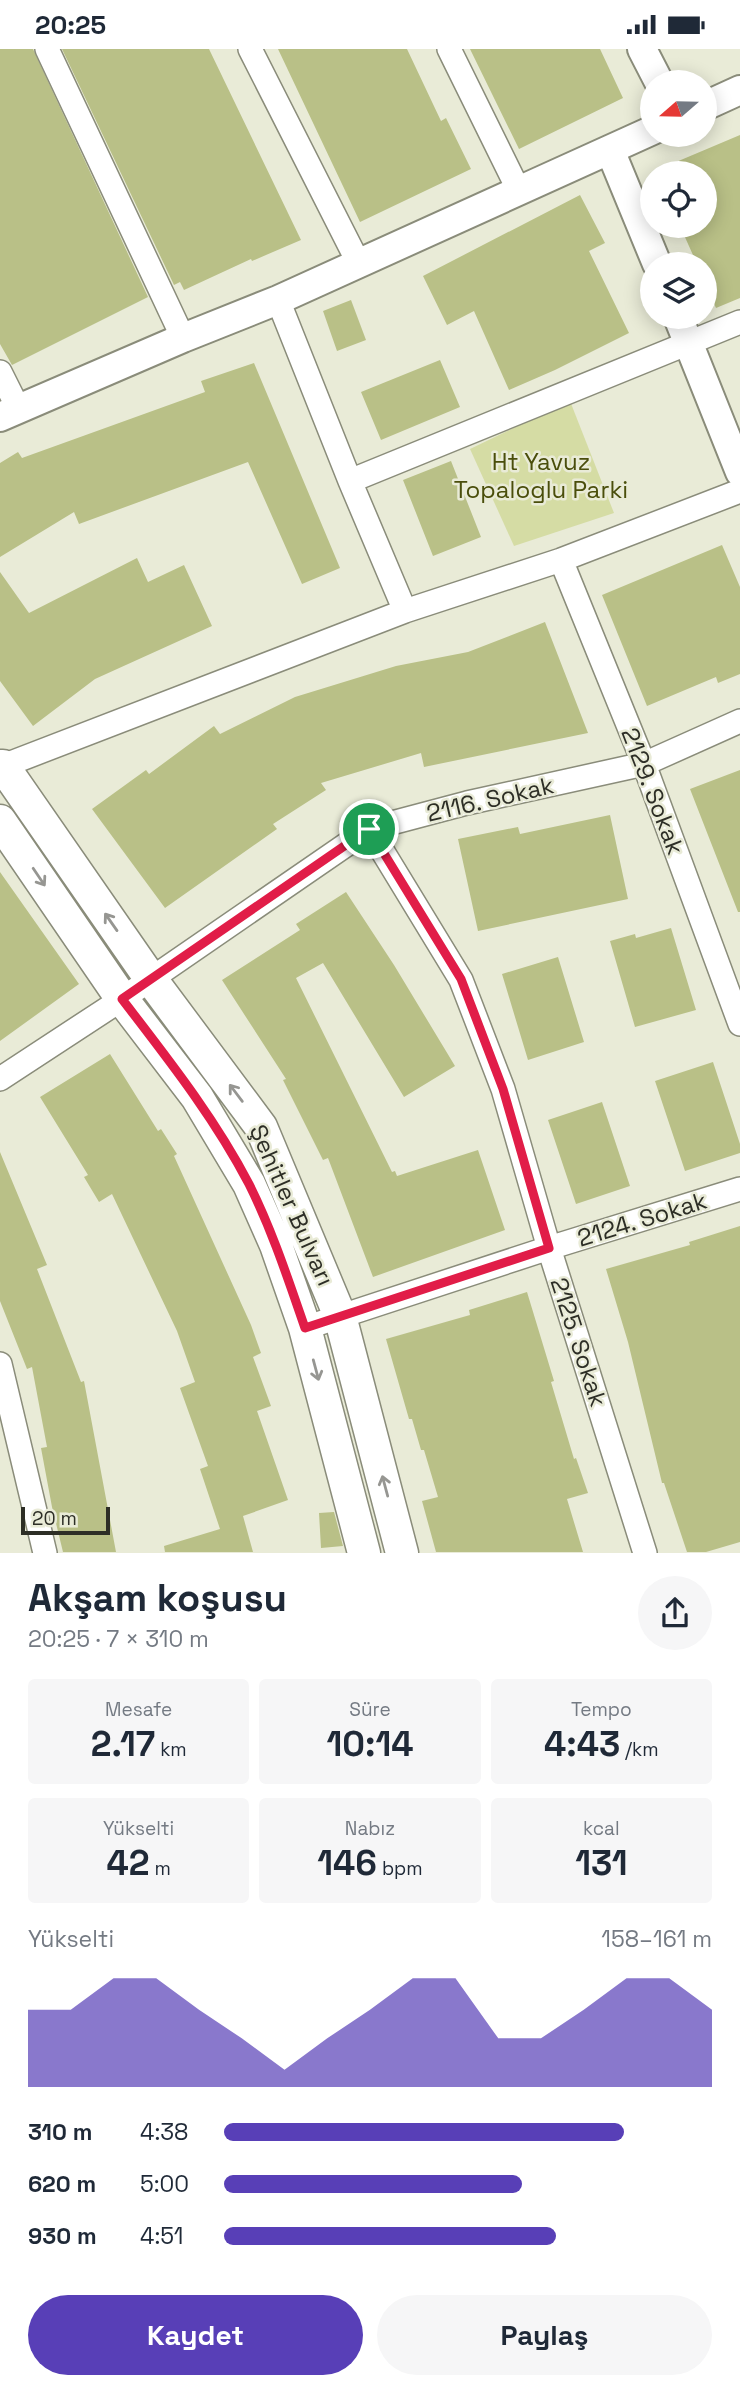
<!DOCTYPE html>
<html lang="tr">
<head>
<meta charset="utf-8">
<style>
	:root { --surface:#fff; --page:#f6f6f7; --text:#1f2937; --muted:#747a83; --accent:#583fb7 }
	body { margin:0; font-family:"Space Grotesk",sans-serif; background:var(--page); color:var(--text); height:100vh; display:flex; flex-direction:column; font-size:26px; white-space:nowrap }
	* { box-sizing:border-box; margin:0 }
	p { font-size:23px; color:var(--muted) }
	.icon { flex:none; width:38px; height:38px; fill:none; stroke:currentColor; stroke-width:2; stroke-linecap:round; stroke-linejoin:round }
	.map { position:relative; height:1504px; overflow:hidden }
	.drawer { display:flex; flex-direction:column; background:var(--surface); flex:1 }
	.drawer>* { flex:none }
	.needle { width:46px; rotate:250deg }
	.fabs { position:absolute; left:640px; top:21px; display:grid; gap:14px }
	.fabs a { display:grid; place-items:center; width:77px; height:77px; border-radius:50%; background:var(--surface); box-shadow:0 4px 18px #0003; font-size:35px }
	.scale { position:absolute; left:21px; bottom:18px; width:89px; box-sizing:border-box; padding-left:7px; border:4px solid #2d2e26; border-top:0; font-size:19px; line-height:24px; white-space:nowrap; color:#2d2e26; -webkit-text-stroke:5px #e9ebd7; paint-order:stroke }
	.pin { position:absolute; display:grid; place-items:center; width:60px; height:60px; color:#fff; margin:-30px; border:4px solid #fff; border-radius:50%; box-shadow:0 2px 7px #0007 }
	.round { display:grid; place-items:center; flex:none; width:74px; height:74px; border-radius:37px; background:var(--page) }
	.headline { display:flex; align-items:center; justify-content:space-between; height:119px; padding:0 28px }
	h1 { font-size:38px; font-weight:600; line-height:52px }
	.metrics { display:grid; grid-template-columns:repeat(3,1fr); gap:10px; height:119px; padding:7px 28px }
	.metrics div { display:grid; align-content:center; border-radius:7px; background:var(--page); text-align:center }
	.metrics b { font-size:35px; font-weight:600 }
	.metrics small { font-size:19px; font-weight:400 }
	.metrics p { font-size:19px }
	.chart { height:196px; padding:14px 28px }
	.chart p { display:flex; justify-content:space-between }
	.chart svg { width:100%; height:126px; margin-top:7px; fill:var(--accent); opacity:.7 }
	.primary-button { display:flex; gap:14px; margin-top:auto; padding:14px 28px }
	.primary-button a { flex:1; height:80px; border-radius:42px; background:var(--accent); color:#fff; font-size:28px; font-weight:600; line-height:80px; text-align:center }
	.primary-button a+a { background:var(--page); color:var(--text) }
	ul { padding:0 28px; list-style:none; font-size:23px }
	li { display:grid; grid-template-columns:112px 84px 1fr; align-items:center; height:52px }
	li i { height:18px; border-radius:9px; background:var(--accent) }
	.status { display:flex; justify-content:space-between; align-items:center; height:49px; padding:0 35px; background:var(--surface); direction:ltr }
	.status svg { height:19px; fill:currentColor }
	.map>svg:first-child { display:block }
</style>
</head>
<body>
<div class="status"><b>20:25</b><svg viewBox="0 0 49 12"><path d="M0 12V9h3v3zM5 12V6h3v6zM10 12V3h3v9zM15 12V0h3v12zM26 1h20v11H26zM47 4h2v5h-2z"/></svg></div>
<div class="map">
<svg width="740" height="1504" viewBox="0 0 740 1504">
	<rect width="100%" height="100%" fill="#e9ebd7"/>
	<path fill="#d5dca4" d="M 570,352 L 614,464 L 514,497 L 470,400 Z"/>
	<path fill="#b9c087" d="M 0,0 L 33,0 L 148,248 L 12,316 L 0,295 Z
		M 62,0 L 209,0 L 301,191 L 252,212 L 251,210 L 184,241 L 180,233 L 174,236 Z
		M 278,0 L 407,0 L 441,72 L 446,69 L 471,120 L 360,173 Z
		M 470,0 L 600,0 L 623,49 L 519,100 Z
		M 740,86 L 740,249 L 716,259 L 705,234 L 705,215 L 697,215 L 680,177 L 705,177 L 705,124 L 650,124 Z
		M 580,146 L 605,194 L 589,202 L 629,284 L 555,321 L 509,341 L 474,262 L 447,276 L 423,227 Z
		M 351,251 L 366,291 L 337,302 L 323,262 Z
		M 440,311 L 460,358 L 381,391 L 361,343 Z
		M 254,314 L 340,519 L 302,535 L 248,413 L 79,475 L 74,463 L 0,508 L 0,414 L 18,403 L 22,409 L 205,343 L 201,332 Z
		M 451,412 L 481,488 L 433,507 L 403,431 Z
		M 722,496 L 740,538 L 740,625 L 718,634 L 716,628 L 647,657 L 602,546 Z
		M 137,509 L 148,533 L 184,516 L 212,577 L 95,630 L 33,677 L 0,632 L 0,523 L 29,564 Z
		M 545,573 L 588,684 L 424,718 L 421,704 L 321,734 L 326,741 L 273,775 L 277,780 L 165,859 L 92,760 L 146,721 L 149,725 L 214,677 L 220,685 L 295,648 L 396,617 L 468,603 Z
		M 740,721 L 740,863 L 738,863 L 690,740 Z
		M 610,766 L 628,850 L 478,882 L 458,790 L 518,778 L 520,785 Z
		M 0,823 L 79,935 L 0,992 Z
		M 346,843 L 394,916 L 455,1017 L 404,1048 L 323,914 L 296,929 L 392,1123 L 395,1122 L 397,1127 L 478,1101 L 505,1181 L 373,1228 L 328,1109 L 323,1111 L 283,1031 L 286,1030 L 222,931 L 300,881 L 296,875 Z
		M 671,879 L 696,961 L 635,978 L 610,892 L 635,885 L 636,889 Z
		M 558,908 L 584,993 L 528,1011 L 502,925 Z
		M 110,1005 L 158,1082 L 161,1080 L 177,1105 L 174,1107 L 251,1276 L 261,1304 L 253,1308 L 271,1357 L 257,1362 L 288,1451 L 243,1467 L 253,1503 L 165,1503 L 164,1497 L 220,1480 L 200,1420 L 208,1417 L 180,1339 L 195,1333 L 177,1282 L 112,1145 L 99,1153 L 84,1128 L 88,1126 L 40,1048 Z
		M 713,1013 L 740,1095 L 740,1104 L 685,1122 L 655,1032 Z
		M 602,1053 L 630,1137 L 576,1155 L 548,1071 Z
		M 0,1103 L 47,1216 L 37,1220 L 81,1333 L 84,1332 L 116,1503 L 63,1503 L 52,1458 L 41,1399 L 47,1398 L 32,1318 L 27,1320 L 0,1252 Z
		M 740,1177 L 740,1493 L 706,1503 L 687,1503 L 664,1434 L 662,1434 L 628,1293 L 606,1220 L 690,1196 L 689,1193 Z
		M 527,1243 L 554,1332 L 551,1333 L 574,1410 L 576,1409 L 588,1444 L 567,1450 L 583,1503 L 436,1503 L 422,1452 L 438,1448 L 424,1401 L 421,1401 L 412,1370 L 409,1370 L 386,1290 L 470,1266 L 469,1261 Z
		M 334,1463 L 343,1497 L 321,1499 L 319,1464 Z"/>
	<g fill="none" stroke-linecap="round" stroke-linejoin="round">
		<defs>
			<path id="minor" d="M 47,0 L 183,289
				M 250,0 L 359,215
				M 449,0 L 519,142
				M 278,251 L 350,432 L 405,562
				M 0,323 L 18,359
				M 350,432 L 740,273
				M 561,511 L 644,715 L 740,975
				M 3,717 L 405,562 L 561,511 L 740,442
				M 369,780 L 461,931 L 503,1040 L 549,1199 L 645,1504
				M 0,1030 L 122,950 L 369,780 L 467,754 L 644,715 L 740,672
				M 305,1279 L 549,1199 L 740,1140
				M 0,1315 L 45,1504"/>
			<path id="tertiary" d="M 642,0 L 659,33
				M 705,57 L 740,41
				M 610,101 L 657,215
				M 678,268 L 740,423
				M 0,368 L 183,289 L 278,251 L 653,81"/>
			<path id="secondary" d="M 0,717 L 3,717 L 150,929 L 261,1078 L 340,1267 L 402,1504
				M 0,772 L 122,950 L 197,1048 L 249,1135 L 276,1196 L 305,1279 L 364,1504"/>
		</defs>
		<use href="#minor" stroke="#8a8c7a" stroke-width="26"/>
		<use href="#tertiary" stroke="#8a8c7a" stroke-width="32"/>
		<use href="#secondary" stroke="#8a8c7a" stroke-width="35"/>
		<use href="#minor" stroke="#fff" stroke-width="23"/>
		<use href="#tertiary" stroke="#fff" stroke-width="28"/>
		<use href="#secondary" stroke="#fff" stroke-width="32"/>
	</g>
	<defs><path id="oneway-shaft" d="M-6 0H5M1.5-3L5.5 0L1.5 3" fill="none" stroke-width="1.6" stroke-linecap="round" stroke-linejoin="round" transform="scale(1.75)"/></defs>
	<g stroke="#969692">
		<use href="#oneway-shaft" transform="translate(39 828) rotate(56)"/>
		<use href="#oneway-shaft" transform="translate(111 873) rotate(-125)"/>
		<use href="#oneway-shaft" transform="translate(236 1044) rotate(-127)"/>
		<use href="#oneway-shaft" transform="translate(316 1321) rotate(75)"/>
		<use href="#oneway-shaft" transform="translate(385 1437) rotate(-105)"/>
	</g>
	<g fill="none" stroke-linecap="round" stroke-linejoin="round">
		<defs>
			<path id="route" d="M 369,780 L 461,930 L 503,1040 L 549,1199 L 305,1279 C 288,1230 272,1181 249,1135 C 214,1068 168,1010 122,950 Z"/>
		</defs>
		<use href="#route" stroke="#fff" stroke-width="14"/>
		<use href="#route" stroke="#e11d48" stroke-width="9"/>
	</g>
	<g text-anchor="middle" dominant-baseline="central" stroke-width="5" stroke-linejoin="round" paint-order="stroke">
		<g font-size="24" fill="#4a4e0b" stroke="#e9ebd7">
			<text x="541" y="412">Ht Yavuz<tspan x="541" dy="28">Topaloglu Parki</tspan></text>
		</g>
		<g font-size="24" fill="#2d2e26" stroke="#e9ebd7">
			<text transform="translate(653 742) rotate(69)">2129. Sokak</text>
			<text transform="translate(490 750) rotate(-13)">2116. Sokak</text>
			<text transform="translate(292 1156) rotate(66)">Şehitler Bulvarı</text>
			<text transform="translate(642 1170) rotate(-17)">2124. Sokak</text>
			<text transform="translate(579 1293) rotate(72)">2125. Sokak</text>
		</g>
	</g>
</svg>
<div class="fabs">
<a><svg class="needle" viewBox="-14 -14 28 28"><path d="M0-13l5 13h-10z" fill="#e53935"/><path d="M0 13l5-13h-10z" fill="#747a83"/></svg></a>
<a><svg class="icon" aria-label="locate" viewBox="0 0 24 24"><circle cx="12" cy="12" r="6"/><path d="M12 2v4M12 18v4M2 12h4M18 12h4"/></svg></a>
<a><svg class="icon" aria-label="layers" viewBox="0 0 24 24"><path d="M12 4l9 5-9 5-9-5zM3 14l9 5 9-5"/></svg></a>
</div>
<div class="scale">20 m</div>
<div class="pin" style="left:369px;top:780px;background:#1e9e55"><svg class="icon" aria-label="arrive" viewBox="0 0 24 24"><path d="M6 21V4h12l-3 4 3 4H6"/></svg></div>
</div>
<section class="drawer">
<div class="headline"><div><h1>Akşam koşusu</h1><p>20:25 · 7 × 310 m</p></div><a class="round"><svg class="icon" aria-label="share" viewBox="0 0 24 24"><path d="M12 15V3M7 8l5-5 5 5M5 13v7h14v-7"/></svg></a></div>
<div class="metrics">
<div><p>Mesafe</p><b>2.17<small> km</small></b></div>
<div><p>Süre</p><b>10:14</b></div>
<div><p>Tempo</p><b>4:43<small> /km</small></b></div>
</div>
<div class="metrics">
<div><p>Yükselti</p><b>42<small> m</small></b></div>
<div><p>Nabız</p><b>146<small> bpm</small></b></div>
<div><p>kcal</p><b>131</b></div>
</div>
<div class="chart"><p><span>Yükselti</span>158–161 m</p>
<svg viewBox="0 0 160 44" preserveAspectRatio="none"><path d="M0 44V17L10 17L20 6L30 6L40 17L50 27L60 38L70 27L80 17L90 6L100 6L110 27L120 27L130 17L140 6L150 6L160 17V44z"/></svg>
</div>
<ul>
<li><b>310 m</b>4:38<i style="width:82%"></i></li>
<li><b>620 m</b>5:00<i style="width:61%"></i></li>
<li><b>930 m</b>4:51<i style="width:68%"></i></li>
</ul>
<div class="primary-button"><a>Kaydet</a><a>Paylaş</a></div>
</section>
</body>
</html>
